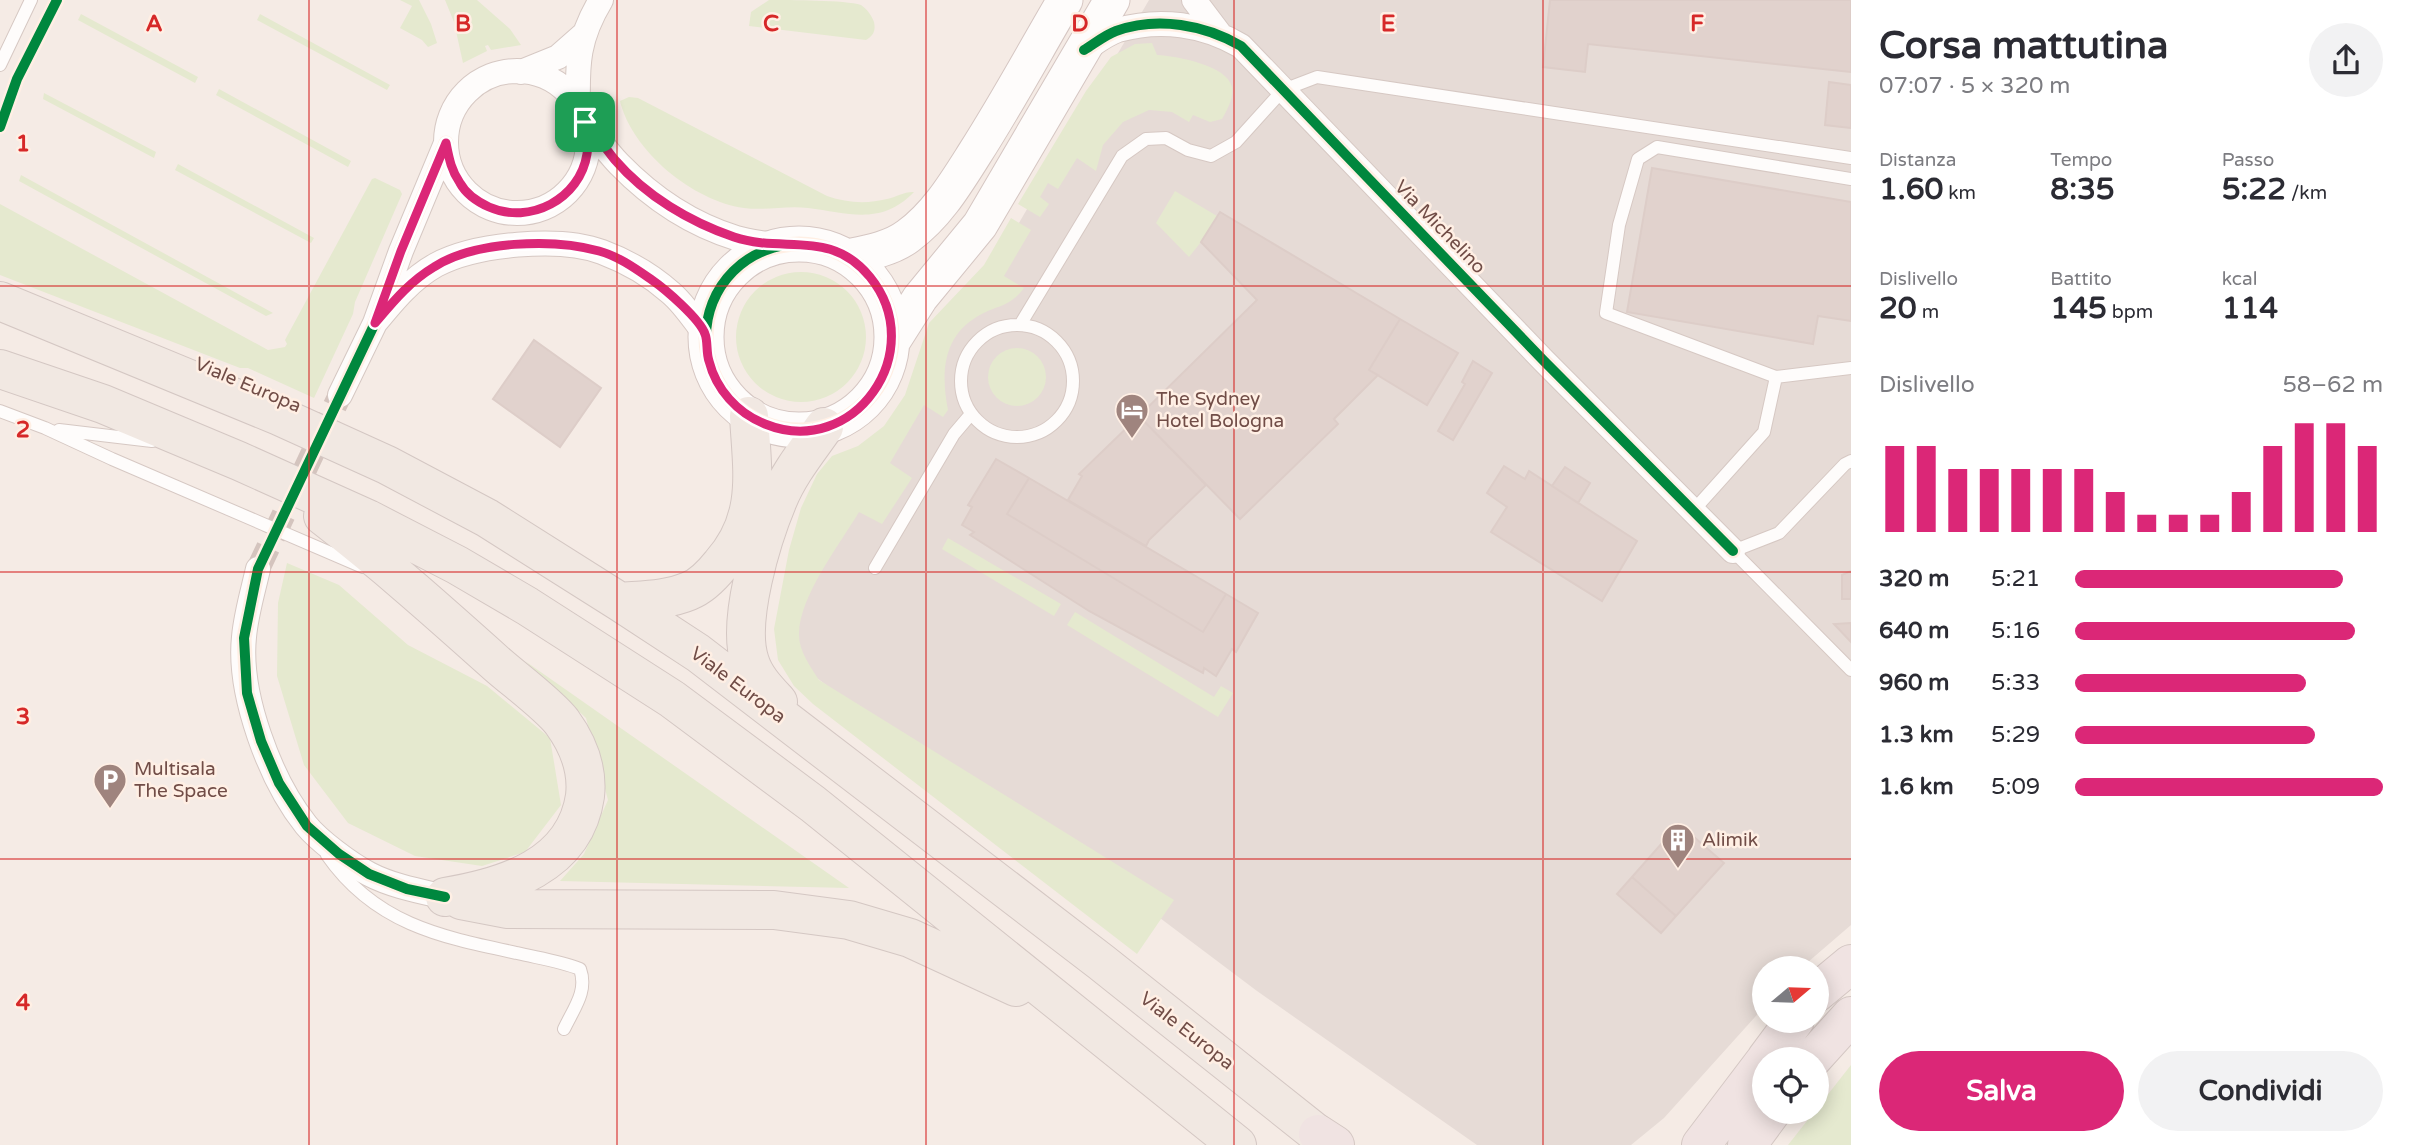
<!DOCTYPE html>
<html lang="it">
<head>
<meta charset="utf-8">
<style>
	:root { --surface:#fff; --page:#f2f2f3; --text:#2b2b33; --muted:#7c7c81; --accent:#db2777 }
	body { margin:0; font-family:"Varela Round",sans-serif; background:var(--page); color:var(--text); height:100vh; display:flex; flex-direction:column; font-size:26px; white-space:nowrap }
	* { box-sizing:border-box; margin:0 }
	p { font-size:23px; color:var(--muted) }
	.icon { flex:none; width:38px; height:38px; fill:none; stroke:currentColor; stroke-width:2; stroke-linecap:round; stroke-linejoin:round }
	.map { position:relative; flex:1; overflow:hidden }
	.details { display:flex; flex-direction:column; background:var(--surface); width:560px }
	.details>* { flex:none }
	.needle { width:46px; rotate:71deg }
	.buttons { position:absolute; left:1752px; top:956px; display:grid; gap:14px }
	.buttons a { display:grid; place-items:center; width:77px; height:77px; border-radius:50%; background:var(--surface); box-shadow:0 4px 18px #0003; font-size:35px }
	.pin { position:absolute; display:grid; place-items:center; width:60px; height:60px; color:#fff; margin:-30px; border-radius:14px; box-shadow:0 4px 10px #0006 }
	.round { display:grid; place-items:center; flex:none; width:74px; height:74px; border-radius:37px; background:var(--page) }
	.head { display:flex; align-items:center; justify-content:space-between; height:119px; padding:0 28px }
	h1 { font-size:38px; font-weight:700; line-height:52px }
	.stats { display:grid; grid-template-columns:repeat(3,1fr); gap:10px; height:119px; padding:7px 28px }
	.stats div { display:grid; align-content:center }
	.stats b { font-size:30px; font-weight:700 }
	.stats small { font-size:19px; font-weight:400 }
	.stats p { font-size:19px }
	.chart { height:196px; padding:14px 28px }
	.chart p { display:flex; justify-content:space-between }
	.chart svg { width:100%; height:126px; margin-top:7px; stroke:var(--accent); stroke-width:6 }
	.primary-button { display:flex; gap:14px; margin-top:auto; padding:14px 28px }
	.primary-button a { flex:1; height:80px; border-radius:42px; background:var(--accent); color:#fff; font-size:28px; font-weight:700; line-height:80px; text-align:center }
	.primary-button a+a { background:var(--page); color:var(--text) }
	ul { padding:0 28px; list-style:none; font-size:23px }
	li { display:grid; grid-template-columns:112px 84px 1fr; align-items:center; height:52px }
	li i { height:18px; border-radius:9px; background:var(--accent) }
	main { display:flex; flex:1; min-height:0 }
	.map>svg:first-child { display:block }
</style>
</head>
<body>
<main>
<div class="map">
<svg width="1851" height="1145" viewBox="0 0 1851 1145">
	<rect width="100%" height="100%" fill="#f5ebe5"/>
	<path fill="#e6dbd6" d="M 1149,0 L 1851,0 L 1851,925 L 1801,968 L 1764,968 L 1764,1007 L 1664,1118 L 1631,1145 L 1477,1145 L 1257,991 L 1047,833 L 856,708 L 804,668 L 788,587 L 943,353 Z"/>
	<path fill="#e5e9cf" d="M 400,0 L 419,0 L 431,24 L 437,43 L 428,47 L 422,40 L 400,28 L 412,6 Z
		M 445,0 L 477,0 L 510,29 L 521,45 L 491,50 L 488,45 L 485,46 L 487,51 L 463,63 L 454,22 Z
		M 769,0 C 790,0 845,0 861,5 C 867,9 872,16 874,22 C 876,31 873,36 866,40 L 749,26 L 751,12 Z
		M 81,14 L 198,77 L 195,83 L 78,20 Z
		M 260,14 L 390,85 L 387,90 L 257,20 Z
		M 1152,43 L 1157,55 C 1176,56 1227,65 1232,87 C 1234,98 1227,110 1222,119 L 1210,122 L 1193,115 L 1189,122 L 1172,112 L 1149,110 L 1123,122 L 1103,145 L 1096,171 L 1077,158 L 1058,189 L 1048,183 L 1040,197 L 1049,204 L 1040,217 L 1018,204 L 1086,91 L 1111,57 L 1135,44 Z
		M 219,89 L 351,161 L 348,167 L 216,95 Z
		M 44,93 L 156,152 L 154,158 L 43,99 Z
		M 629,97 L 638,98 L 827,196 C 847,203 867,204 887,199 C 896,197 906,191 914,192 C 881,226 849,213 808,208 C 787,205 765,211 744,208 C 693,201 632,151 620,101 Z
		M 178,164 L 314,238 L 311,243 L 175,170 Z
		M 21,175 L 273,313 L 266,316 L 19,181 Z
		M 375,178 L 400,190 L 402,194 L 355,302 L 353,314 L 314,398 L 248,368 L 240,368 L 0,275 L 0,204 L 268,350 L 285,347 L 287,344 L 285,340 L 372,179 Z
		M 1175,191 L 1217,216 L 1201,242 L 1189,257 L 1156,223 Z
		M 1011,218 L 1031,230 L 1004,276 L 1024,288 C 1009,308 996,305 978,316 C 942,337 941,374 948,410 L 943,417 L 924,405 L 890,463 L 912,478 L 882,524 L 859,512 C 840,544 798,598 799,635 C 799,651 810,666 819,680 L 1174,900 L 1137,954 L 813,704 L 794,686 L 778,660 L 774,629 L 789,550 L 801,508 L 817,474 L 832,456 L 858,446 L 884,426 L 905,395 L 929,323 L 984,265 Z
		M736 337a65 65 0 1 1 130 0a65 65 0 1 1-130 0Z
		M988 377a29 29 0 1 1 58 0a29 29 0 1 1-58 0Z
		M 948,538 L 1061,604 L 1054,616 L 942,549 Z
		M 287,563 L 339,585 L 408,645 L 487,686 L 550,738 L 561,805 L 525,852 L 482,866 L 415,856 L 348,823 L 304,765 L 277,676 L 278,603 Z
		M 1075,612 L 1214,697 L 1221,686 L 1233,693 L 1218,717 L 1067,625 Z
		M 525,661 L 849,888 L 560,881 L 584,854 L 608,800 L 586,718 Z
		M 1851,1065 L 1851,1145 L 1788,1145 Z"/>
	<path fill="#e1d2cd" stroke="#ddcdc8" stroke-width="2" d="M 1550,0 L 1851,0 L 1851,72 L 1588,44 L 1585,72 L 1543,67 Z
		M 1829,82 L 1851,85 L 1851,128 L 1825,125 Z
		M 1652,168 L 1851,202 L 1851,321 L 1818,316 L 1813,344 L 1627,312 Z
		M 1220,212 L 1400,319 L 1369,370 L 1378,375 L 1334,419 L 1338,424 L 1240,519 L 1139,416 L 1257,300 L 1201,242 Z
		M 1400,319 L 1458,353 L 1427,405 L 1369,370 Z
		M 534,340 L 601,388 L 560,447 L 493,399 Z
		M 1473,361 L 1492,373 L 1453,440 L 1438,431 L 1465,384 L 1462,382 Z
		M 1139,416 L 1206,485 L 1149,540 L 1146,546 L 1068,500 L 1082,476 L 1079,474 Z
		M 996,459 L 1029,478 L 1007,514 L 1203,632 L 1226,594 L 1258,613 L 1236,652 L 1232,649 L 1216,676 L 1204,668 L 1203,673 L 1089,611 L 970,535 L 974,532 L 962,525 L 972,507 L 968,505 Z
		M 1504,466 L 1525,479 L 1529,471 L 1637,541 L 1602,601 L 1491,532 L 1507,507 L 1487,493 Z
		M 1565,467 L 1590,483 L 1578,503 L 1552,486 Z
		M 1029,478 L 1226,594 L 1203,632 L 1007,514 Z
		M 1851,571 L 1851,599 L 1842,599 L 1842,575 Z
		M 1851,623 L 1851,642 L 1834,624 Z
		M 1679,824 L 1724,863 L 1676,916 L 1632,877 Z
		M 1632,877 L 1676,916 L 1661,933 L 1617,894 Z"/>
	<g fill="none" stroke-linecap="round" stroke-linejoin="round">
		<path stroke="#d4c4be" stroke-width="24" stroke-dasharray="24 12" stroke-linecap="butt" d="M 258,569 L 340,395"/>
		<defs>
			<path id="lane" d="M 0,65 L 31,0
				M 1851,179 L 1657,147 L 1638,159 L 1619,225 L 1606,313 L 1776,377 L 1851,368
				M 1020,325 L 1122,156 L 1146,139 L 1166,138 L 1188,150 L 1211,156 L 1236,142 L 1283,90 L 1317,77 L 1851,158
				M961 381a56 56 0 1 1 112 0a56 56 0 1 1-112 0Z
				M 0,411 L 45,428 L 112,459 L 363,567
				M 59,430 L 152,441
				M 1851,461 L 1845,464 L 1779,533 L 1733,551 L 1851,670
				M 1693,511 L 1764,432 L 1776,377
				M 875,568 L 954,434 L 971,414
				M 327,855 C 375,924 441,937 517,953 C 538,958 560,961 580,969 C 588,991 574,1008 564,1029"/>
			<path id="street" d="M 1194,0 L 1219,33
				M 1084,50 C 1095,43 1106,34 1118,30 C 1160,18 1204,24 1241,46 L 1544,361 L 1733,551
				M446 142a71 71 0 1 1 142 0a71 71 0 1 1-142 0Z
				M 521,72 L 558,57 L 583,35
				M 578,106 C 577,63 578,38 601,0
				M 585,122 C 596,135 606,151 619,164 C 651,197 691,224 736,238 C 749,242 764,243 778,246
				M 375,323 C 393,301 411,279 436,265 C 475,244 560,236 602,252 C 626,261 652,276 671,293 C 684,304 694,320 705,334
				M 340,395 L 375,323 L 401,251 L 446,143
				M 258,569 C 253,591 246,614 244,637 C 238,694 270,780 306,825 C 319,841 350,864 369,874 C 392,886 419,891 445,897"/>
			<path id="secondary" d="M706 337a93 93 0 1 1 186 0a93 93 0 1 1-186 0Z
				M 847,257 C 867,253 891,249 908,236 C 937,215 956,183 975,153 C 1007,103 1035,51 1065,0
				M 892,342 L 920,298 L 980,225 L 1112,0"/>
			<path id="primary" d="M 0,301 L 279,416 L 387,465 L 487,518 L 620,602 L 698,653 L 1101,962 L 1331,1145
				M 0,369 L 103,404 L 239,461 L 368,519 L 457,565 L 527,606 L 672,699 L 813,804 L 1237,1145
				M 323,516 C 384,563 441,614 498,665 C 515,680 549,705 562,722 C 578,744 588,769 585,796 C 575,866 505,887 445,897
				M 620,602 C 643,600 668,600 689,591 C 702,586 713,574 721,564 C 762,518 752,471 749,416
				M 778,702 C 767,690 755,678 750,662 C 736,622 762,538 778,500 C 789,473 808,450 824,427
				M 461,900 L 508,909 L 774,910 L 849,920 L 910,938 L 1016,987"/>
			<path id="highway" d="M 1816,993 L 1851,964
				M 1766,1059 L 1795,1020
				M 1812,1059 L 1851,1016
				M 1318,1134 L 1335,1145
				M 1701,1145 L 1764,1062
				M 1747,1145 L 1772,1111"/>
		</defs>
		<use href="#lane" stroke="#d6c8c3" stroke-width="14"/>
		<use href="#street" stroke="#d6c8c3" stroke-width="26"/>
		<use href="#secondary" stroke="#d5c6c2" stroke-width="37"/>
		<use href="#primary" stroke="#d4c7c3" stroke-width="40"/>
		<use href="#highway" stroke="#d4c7c3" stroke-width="40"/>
		<use href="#lane" stroke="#fefcfb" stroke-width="12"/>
		<use href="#street" stroke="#fefcfb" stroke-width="24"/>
		<use href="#secondary" stroke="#fefcfb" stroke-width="35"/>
		<use href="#primary" stroke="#f1e8e2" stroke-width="38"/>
		<use href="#highway" stroke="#f0e3e2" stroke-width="38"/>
		<defs>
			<path id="cycleway" d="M 1084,50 C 1094,44 1105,35 1116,31 C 1158,16 1205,25 1241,46 L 1544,361 L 1733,551
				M 0,127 L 17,79 L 57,0
				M706 337a93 93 0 1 1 186 0a93 93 0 1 1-186 0Z
				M 445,897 L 407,889 L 369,874 L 339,854 L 307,826 L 279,783 L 261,741 L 247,693 L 244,638 L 258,569 L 375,323 L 401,251 L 446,143"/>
		</defs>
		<use href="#cycleway" stroke="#ffefe4" stroke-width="15"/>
		<use href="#cycleway" stroke="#00873e" stroke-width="10"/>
	</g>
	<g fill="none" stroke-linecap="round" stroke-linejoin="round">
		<defs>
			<path id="route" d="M 585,122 C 596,134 605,148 615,160 C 646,196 690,222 734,237 C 784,254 830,228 870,277 C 930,351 854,460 765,424 C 737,413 716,389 709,361 C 706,352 708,341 705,334 C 700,319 665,289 652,280 C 636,269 618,256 599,251 C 553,238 474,241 434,267 C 409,282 393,302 375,323 L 401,251 L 446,143 C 449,158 451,170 460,183 C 466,194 478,202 489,207 C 530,225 580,199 587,154 C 589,143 587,132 585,122 Z"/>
		</defs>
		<use href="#route" stroke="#fff" stroke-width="14"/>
		<use href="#route" stroke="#db2777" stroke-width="9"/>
	</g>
	<path fill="none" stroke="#d62828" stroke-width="2" stroke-opacity="0.55" d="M 309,0 L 309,1145M 617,0 L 617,1145M 926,0 L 926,1145M 1234,0 L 1234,1145M 1543,0 L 1543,1145M 0,286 L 1851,286M 0,572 L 1851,572M 0,859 L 1851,859"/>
	<defs>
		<symbol id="hotel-pin" viewBox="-11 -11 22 30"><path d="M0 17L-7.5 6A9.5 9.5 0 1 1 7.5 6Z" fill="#9f847e" stroke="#ffefe4"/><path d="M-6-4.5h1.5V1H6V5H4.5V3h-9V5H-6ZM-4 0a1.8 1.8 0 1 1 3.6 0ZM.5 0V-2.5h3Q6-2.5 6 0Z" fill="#fff"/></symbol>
		<symbol id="parking-pin" viewBox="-11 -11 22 30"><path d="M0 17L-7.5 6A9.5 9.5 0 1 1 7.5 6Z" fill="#9f847e" stroke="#ffefe4"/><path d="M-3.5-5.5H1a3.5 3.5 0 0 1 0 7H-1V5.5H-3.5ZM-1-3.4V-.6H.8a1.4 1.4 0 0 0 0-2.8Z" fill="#fff"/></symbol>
		<symbol id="building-pin" viewBox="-11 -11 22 30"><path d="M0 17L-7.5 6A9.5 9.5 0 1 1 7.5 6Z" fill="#9f847e" stroke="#ffefe4"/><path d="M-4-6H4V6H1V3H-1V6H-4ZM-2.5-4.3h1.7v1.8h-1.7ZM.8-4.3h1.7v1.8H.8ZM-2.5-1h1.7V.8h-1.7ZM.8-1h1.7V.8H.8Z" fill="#fff"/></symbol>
	</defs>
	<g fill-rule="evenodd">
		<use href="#hotel-pin" x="1113" y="391" width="38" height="52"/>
		<use href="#parking-pin" x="91" y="761" width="38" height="52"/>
		<use href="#building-pin" x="1659" y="821" width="38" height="52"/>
	</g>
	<g text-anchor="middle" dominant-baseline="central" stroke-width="5" stroke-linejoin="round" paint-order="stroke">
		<g font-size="19" fill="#714d47" stroke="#ffefe4">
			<text transform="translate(1440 227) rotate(46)">Via Michelino</text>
			<text transform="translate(248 385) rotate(23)">Viale Europa</text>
			<text transform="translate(738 685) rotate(37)">Viale Europa</text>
			<text transform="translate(1187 1031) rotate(38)">Viale Europa</text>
		</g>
		<g font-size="19" fill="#714d47" stroke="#ffefe4" text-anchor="start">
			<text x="1156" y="399">The Sydney<tspan x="1156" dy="22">Hotel Bologna</tspan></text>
			<text x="134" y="769">Multisala<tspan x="134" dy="22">The Space</tspan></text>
			<text x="1702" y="840">Alimik</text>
		</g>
	</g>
	<g font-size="23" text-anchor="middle" font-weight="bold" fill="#d62828" stroke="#ffefe4" stroke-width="5" stroke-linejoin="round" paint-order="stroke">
		<text x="154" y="31">A</text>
		<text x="463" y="31">B</text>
		<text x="771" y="31">C</text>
		<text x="1080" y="31">D</text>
		<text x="1388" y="31">E</text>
		<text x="1697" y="31">F</text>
		<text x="23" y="151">1</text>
		<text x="23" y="437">2</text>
		<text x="23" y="724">3</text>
		<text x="23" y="1010">4</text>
	</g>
</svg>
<div class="buttons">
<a><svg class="needle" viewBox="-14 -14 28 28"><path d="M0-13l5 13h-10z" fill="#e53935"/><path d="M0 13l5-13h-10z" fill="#7c7c81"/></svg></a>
<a><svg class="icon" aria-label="locate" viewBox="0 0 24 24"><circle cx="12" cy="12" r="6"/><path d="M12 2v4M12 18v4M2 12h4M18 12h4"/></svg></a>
</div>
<div class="pin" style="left:585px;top:122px;background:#1e9e55"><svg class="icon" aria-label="arrive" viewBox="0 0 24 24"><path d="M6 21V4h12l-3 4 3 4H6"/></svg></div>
</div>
<section class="details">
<div class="head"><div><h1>Corsa mattutina</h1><p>07:07 · 5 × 320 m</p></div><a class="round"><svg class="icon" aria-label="share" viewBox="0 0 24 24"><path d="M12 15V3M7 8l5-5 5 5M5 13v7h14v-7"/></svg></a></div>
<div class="stats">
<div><p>Distanza</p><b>1.60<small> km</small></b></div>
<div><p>Tempo</p><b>8:35</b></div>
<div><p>Passo</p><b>5:22<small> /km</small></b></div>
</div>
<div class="stats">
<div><p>Dislivello</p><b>20<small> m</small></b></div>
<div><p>Battito</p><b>145<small> bpm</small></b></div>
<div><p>kcal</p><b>114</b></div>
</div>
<div class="chart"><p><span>Dislivello</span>58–62 m</p>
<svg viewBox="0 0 160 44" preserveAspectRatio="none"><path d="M5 44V14M15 44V14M25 44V22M35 44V22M45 44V22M55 44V22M65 44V22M75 44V30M85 44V38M95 44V38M105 44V38M115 44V30M125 44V14M135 44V6M145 44V6M155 44V14"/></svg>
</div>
<ul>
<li><b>320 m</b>5:21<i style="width:87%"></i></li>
<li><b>640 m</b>5:16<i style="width:91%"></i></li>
<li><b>960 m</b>5:33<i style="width:75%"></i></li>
<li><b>1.3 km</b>5:29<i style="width:78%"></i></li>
<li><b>1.6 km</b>5:09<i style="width:100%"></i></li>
</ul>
<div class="primary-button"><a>Salva</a><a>Condividi</a></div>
</section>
</main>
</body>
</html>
